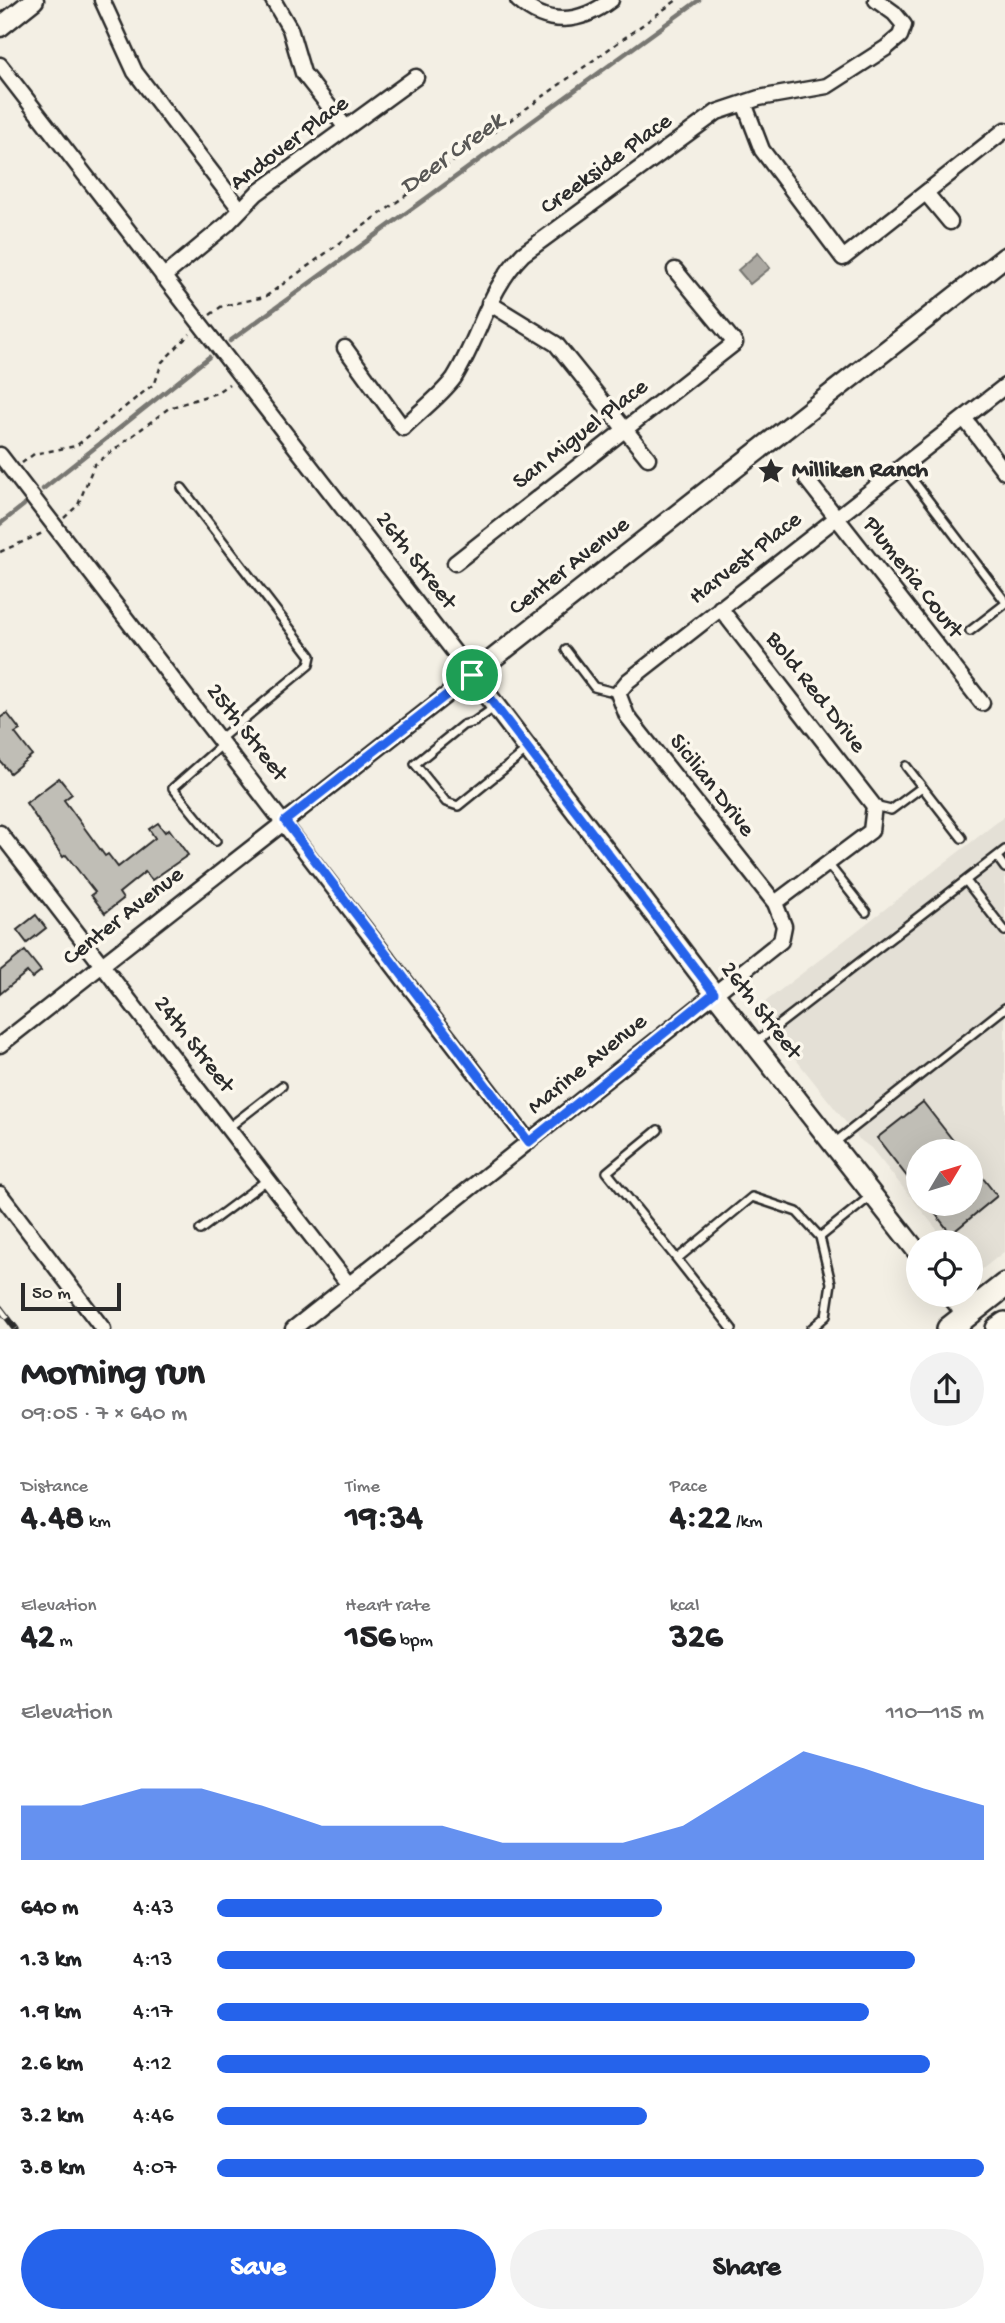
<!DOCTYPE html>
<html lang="en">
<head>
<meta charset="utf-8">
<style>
	:root { --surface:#fff; --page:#f2f2f2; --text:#202124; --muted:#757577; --accent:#2563eb }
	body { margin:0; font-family:"Gochi Hand",sans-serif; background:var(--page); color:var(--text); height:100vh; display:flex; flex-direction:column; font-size:26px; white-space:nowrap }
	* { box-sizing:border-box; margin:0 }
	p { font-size:23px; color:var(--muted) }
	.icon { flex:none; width:38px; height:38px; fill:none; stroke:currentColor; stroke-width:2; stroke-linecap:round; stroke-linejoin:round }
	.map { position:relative; height:1329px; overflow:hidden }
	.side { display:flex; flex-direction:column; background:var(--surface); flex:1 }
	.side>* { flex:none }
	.needle { width:46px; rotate:52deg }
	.controls { position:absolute; left:906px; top:1139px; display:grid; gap:14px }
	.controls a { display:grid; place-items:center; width:77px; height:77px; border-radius:50%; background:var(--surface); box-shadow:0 7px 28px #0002; font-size:35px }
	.scale { position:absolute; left:21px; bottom:18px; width:100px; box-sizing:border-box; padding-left:7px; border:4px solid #2b2b2b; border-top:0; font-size:19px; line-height:24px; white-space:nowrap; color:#2b2b2b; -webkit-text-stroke:5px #fbf7ec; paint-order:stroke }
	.pin { position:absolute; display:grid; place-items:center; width:60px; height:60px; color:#fff; margin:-30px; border:4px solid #fff; border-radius:50%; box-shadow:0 2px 7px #0007 }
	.round { display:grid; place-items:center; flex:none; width:74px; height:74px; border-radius:37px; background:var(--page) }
	.summary { display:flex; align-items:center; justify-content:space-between; height:119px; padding:0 21px }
	h1 { font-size:38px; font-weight:700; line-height:52px }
	.metrics { display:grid; grid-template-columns:repeat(3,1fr); gap:10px; height:119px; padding:7px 21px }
	.metrics div { display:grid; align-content:center }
	.metrics b { font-size:35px; font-weight:700 }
	.metrics small { font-size:19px; font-weight:400 }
	.metrics p { font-size:19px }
	.chart { height:196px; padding:14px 21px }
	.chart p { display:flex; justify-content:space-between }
	.chart svg { width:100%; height:126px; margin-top:7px; fill:var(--accent); opacity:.7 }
	.primary-button { display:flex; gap:14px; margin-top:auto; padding:14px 21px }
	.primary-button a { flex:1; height:80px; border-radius:42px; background:var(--accent); color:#fff; font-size:28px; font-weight:700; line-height:80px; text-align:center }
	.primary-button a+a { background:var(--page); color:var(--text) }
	ul { padding:0 21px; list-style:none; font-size:23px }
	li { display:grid; grid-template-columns:112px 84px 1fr; align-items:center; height:52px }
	li i { height:18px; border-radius:9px; background:var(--accent) }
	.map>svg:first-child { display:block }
</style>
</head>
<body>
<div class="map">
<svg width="1005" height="1329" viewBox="0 0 1005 1329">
	<rect width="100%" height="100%" fill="#f3efe4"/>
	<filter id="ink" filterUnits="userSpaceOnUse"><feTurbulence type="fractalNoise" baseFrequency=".0143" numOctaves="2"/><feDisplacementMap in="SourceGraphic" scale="14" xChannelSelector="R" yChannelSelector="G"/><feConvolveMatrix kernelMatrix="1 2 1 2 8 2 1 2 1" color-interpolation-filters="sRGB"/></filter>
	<g filter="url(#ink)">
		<path fill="#e4e0d6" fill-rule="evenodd" d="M 1005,816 L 1005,1251 L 980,1271 L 971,1270 L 971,1242 L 947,1242 L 871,1148 L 859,1139 L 756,1009 ZM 919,1152 L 971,1152 L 971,1204 L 919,1204 Z"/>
		<path fill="#aca9a2" stroke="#787772" stroke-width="2" d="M 758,253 L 770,268 L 750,284 L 738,270 Z"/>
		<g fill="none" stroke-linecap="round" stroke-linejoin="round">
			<path stroke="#787772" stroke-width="4.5" d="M 230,341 L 699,0
				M 43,489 L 209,357
				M 0,524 L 24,505"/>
		</g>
		<path fill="#c0beb6" stroke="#2b2b2b" stroke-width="2" d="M 7,713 L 20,730 L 15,733 L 32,755 L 10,773 L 0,761 L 0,718 Z
			M 59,778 L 72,794 L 64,800 L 105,856 L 108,854 L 118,867 L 155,838 L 149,829 L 158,823 L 165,832 L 169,829 L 188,855 L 152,880 L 145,872 L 119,893 L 123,899 L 105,913 L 91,895 L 95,892 L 66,855 L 63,857 L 26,803 Z
			M 36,915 L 46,928 L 27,943 L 17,930 Z
			M 25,951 L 41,971 L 32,978 L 27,972 L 0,994 L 0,971 Z
			M 923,1102 L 962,1152 L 919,1152 L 919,1192 L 877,1138 Z
			M 971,1163 L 997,1196 L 951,1234 L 928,1204 L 971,1204 Z"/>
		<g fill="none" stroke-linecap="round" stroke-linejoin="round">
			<defs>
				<path id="service" d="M 903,467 L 1005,601
					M 182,488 L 311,656 L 309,665 L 221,738
					M 970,631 L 1005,604
					M 566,650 L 594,687 L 618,693
					M 495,707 L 474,722 L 463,725 L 415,764 L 446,802 L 458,806 L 526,751
					M 906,766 L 962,838
					M 874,806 L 891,810 L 922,787
					M 216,841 L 173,788 L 224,743
					M 997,857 L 1005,868
					M 828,864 L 866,912
					M 966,881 L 1005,931
					M 755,1043 L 1005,850
					M 228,1128 L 282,1086
					M 658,1130 L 607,1172 L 677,1259 L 752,1197 L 797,1212 L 820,1237 L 872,1195
					M 833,1144 L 1005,1008
					M 200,1230 L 267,1180
					M 677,1259 L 732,1329
					M 811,1329 L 826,1316 L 831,1283 L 820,1237"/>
				<path id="minor" d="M 102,0 L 135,72 L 240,209
					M 273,0 L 290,29 L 303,73 L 346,128
					M 518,0 C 548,27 581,23 611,0
					M 0,65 L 472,675 L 0,1045
					M 744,103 L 762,150 L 843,258 L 1005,130
					M 926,193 L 950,222
					M 163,277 L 227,224 L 257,193 L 416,77
					M 489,303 L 556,344 L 648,458
					M 345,348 L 403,428 C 419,412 441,396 454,378 C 480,337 488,289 523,254 L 717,112 L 759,98 L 827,86 L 886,48 L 900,36 L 904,25 L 894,13 L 876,0
					M 964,418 L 1005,472
					M 0,455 L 529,1142
					M 807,480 L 982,703
					M 455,563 L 735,343 L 675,270
					M 720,608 L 874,806 L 871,831 L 775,903
					M 0,833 L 349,1285
					M 0,1194 L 103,1329
					M 293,1329 L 781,941 L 784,926 L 775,903 L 627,716 L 618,693 L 628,681 L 1005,386"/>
				<path id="tertiary" d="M 0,27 L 34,0
					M 919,1254 L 714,993 L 472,675 L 1005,257
					M 951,1295 L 967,1315"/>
				<path id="primary" d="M 949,1329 L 1005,1285
					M 998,1329 L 1005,1324"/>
			</defs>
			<use href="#service" stroke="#2b2b2b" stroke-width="12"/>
			<use href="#minor" stroke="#2b2b2b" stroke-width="19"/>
			<use href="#tertiary" stroke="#2b2b2b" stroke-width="23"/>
			<use href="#primary" stroke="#2b2b2b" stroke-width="28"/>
			<path stroke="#2b2b2b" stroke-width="2.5" stroke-dasharray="5 5" stroke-linecap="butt" d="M 210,315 L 222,306 L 265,297 L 677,0
				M 22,463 L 34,454 L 76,446 L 155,383 L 162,362 L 190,334
				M 64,518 L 78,505 L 94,465 L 169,408 L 216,393 L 229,384
				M 0,552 L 45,532"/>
			<use href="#service" stroke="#fbf7ec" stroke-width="7"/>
			<use href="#minor" stroke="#fbf7ec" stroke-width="14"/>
			<use href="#tertiary" stroke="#fbf7ec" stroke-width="18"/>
			<use href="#primary" stroke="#fbf7ec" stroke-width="23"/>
			<defs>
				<path id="rail" d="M 0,1308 L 16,1329"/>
			</defs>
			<use href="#rail" stroke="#2b2b2b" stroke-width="7"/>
			<use href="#rail" stroke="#fbf7ec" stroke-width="4.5" stroke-dasharray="13" stroke-linecap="butt"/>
		</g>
	</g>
	<g fill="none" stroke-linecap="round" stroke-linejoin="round" filter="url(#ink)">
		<defs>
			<path id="route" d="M 472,675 L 714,993 L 529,1142 L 285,821 Z"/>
		</defs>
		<use href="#route" stroke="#fff" stroke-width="14"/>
		<use href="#route" stroke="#2563eb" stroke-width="9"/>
	</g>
	<defs>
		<symbol id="sight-bare" viewBox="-9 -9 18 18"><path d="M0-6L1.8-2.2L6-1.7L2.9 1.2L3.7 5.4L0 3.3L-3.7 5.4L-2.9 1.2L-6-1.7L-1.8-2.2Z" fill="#2b2b2b" stroke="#fbf7ec" stroke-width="2.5" paint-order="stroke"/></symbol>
	</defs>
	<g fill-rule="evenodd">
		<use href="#sight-bare" x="752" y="452" width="38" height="38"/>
	</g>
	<g text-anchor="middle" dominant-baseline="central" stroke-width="7" stroke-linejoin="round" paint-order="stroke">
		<g font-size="24" fill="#2b2b2b" stroke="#fbf7ec">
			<text transform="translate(290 144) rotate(-37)">Andover Place</text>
			<text transform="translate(607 165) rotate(-36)">Creekside Place</text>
			<text transform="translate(581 435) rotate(-38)">San Miguel Place</text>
			<text transform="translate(746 559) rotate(-38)">Harvest Place</text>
			<text transform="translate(415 561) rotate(52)">26th Street</text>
			<text transform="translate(570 567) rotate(-38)">Center Avenue</text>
			<text transform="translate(912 578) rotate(52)">Plumeria Court</text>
			<text transform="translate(815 693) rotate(52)">Bold Red Drive</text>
			<text transform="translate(246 733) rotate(52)">25th Street</text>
			<text transform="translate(711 786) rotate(52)">Sicilian Drive</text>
			<text transform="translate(124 917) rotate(-38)">Center Avenue</text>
			<text transform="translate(760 1011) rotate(52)">26th Street</text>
			<text transform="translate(193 1045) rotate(52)">24th Street</text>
			<text transform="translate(588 1065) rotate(-39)">Marine Avenue</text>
		</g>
		<g font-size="24" font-weight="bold" fill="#2b2b2b" stroke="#fbf7ec" text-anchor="start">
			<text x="792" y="471">Milliken Ranch</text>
		</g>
		<g font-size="26" font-style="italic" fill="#585755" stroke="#fbf7ec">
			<text transform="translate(453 155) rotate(-36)">Deer Creek</text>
		</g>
	</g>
</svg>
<div class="controls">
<a><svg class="needle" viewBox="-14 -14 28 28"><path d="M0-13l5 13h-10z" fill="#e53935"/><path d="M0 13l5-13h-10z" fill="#757577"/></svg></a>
<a><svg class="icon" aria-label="locate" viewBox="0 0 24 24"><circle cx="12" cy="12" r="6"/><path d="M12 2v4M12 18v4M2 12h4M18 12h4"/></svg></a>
</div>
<div class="scale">50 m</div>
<div class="pin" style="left:472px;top:675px;background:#1e9e55"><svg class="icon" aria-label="arrive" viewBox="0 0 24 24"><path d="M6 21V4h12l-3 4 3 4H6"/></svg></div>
</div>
<section class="side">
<div class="summary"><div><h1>Morning run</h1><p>09:05 · 7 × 640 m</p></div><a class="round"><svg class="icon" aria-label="share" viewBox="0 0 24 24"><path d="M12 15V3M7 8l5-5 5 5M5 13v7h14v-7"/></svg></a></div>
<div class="metrics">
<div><p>Distance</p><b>4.48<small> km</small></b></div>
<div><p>Time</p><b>19:34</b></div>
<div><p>Pace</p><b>4:22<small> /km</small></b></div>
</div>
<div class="metrics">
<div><p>Elevation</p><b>42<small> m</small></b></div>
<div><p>Heart rate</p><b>156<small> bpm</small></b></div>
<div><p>kcal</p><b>326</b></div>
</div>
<div class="chart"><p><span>Elevation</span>110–115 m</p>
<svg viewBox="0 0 160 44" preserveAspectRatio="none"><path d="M0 44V25L10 25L20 19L30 19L40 25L50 32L60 32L70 32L80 38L90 38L100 38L110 32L120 19L130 6L140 12L150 19L160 25V44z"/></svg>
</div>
<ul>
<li><b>640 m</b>4:43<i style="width:58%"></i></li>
<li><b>1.3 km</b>4:13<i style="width:91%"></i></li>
<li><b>1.9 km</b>4:17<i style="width:85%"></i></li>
<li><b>2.6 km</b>4:12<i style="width:93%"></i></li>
<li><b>3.2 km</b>4:46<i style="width:56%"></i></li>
<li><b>3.8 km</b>4:07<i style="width:100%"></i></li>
</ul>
<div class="primary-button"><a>Save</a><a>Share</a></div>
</section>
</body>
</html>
